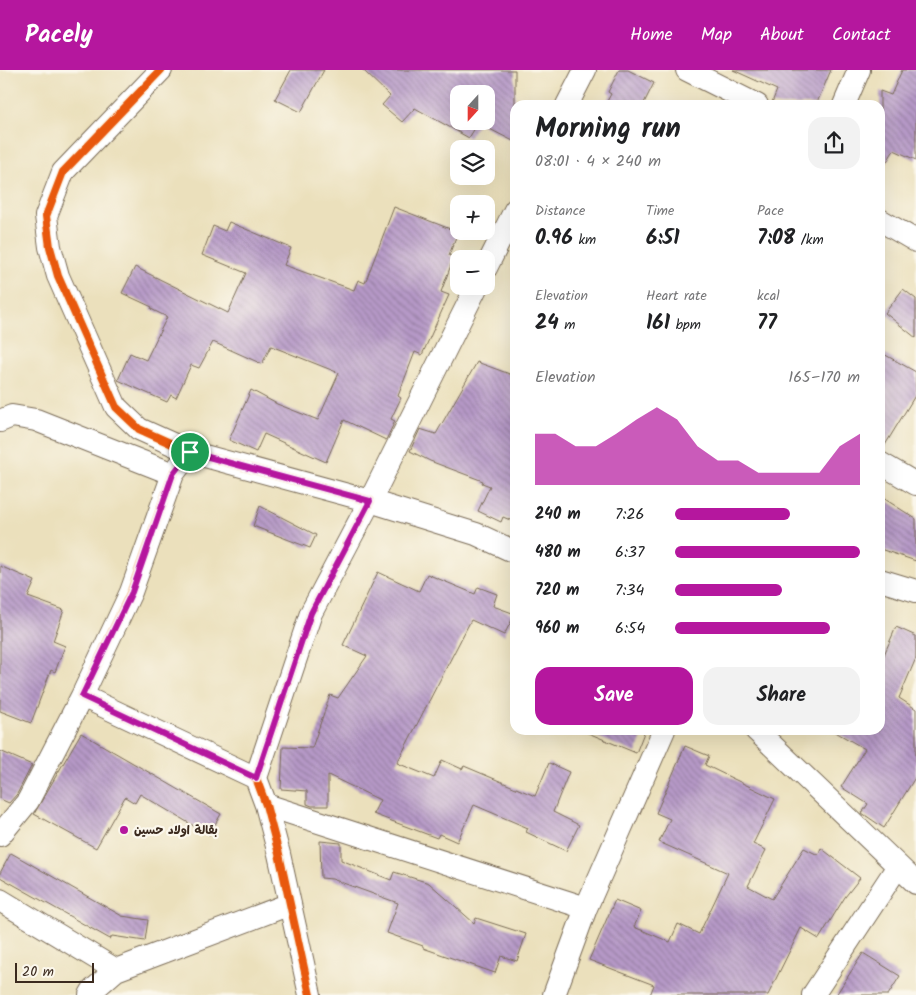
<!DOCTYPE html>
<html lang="en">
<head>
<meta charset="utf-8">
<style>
	:root { --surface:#fff; --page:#f2f2f2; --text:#202124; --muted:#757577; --accent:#b5179e }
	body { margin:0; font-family:Kalam,"Playpen Sans Arabic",sans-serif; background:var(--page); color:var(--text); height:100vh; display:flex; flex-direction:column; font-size:19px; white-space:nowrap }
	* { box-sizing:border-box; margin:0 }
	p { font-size:16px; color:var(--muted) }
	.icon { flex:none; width:28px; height:28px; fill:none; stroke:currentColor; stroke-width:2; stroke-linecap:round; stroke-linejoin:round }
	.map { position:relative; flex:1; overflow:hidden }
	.details { position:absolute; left:510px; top:30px; width:375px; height:635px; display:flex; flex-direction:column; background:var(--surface); border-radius:15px; box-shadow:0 5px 20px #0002 }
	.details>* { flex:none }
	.needle { width:32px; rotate:201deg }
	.buttons { position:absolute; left:450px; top:15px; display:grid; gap:10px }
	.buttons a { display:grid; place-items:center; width:45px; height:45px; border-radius:10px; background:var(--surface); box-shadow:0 5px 20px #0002; font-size:25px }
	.scale { position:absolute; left:15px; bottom:12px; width:79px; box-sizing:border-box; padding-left:5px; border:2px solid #3b2a1e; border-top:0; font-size:14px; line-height:18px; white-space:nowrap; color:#3b2a1e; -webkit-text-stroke:4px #fbf7ec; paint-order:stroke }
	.pin { position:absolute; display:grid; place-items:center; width:42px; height:42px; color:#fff; margin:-21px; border:2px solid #fff; border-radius:50%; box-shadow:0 1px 5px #0007 }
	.round { display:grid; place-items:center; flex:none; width:52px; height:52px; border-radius:15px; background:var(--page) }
	.overview { display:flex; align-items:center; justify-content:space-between; height:85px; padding:0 25px }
	h1 { font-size:28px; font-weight:800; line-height:38px }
	.stats { display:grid; grid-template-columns:repeat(3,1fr); gap:8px; height:85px; padding:5px 25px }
	.stats div { display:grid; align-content:center }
	.stats b { font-size:21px; font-weight:800 }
	.stats small { font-size:14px; font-weight:400 }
	.stats p { font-size:14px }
	.chart { height:140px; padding:10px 25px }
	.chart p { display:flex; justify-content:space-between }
	.chart svg { width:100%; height:90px; margin-top:5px; fill:var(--accent); opacity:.7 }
	.button { display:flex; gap:10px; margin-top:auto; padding:10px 25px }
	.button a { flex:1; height:58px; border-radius:15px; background:var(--accent); color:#fff; font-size:20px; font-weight:800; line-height:58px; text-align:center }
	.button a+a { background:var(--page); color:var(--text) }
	ul { padding:0 25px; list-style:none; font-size:16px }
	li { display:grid; grid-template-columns:80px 60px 1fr; align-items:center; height:38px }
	li i { height:12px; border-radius:6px; background:var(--accent) }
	header { display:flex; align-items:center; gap:30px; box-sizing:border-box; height:70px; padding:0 25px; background:var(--accent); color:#fff }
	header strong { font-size:24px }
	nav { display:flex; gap:28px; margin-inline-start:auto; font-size:18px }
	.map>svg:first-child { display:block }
</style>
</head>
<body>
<header>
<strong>Pacely</strong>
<nav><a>Home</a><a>Map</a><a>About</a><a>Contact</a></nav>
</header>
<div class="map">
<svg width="916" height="925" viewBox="0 0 916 925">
	<defs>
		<pattern id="building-back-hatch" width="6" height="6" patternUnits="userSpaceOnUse" patternTransform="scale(1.25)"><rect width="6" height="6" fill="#b699c7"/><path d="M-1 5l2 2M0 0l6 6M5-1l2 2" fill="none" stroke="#957da1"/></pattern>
	</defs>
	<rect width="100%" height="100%" fill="#fbf7ec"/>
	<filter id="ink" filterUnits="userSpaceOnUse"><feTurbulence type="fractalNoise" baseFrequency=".02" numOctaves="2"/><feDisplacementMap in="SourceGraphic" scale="10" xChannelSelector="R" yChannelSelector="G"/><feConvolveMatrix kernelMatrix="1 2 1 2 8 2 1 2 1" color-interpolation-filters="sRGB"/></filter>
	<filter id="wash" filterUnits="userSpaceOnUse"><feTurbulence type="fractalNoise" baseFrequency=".0096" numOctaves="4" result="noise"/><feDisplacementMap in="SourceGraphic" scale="20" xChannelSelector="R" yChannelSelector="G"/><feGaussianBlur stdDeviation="1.12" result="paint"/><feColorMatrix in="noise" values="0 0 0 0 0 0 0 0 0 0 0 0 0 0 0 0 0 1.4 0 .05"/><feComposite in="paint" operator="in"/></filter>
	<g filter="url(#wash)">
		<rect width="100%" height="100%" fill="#ebe0bc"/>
		<g id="blocks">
			<path fill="url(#building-back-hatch)" fill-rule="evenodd" d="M 291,0 L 324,0 L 301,42 L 275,29 Z
				M 363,0 L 515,0 L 515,72 L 478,53 L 469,68 L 415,38 L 402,52 L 382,35 L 390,26 ZM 459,24 L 486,24 L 486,51 L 459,51 Z
				M 619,0 L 628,0 L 654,13 L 643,35 L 605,35 L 611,24 L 608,22 Z
				M 733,0 L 831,0 L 816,35 L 771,35 L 777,20 Z
				M 902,0 L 916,0 L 916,90 L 894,80 L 880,103 L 880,21 L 891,25 Z
				M 394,137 L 458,162 L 449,185 L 454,187 L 441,222 L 449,225 L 422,285 L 415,282 L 398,326 L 401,328 L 391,349 L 395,351 L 386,370 L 344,350 L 326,392 L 264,364 L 256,382 L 229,370 L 251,320 L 277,334 L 318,350 L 339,303 L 271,276 L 262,294 L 213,272 L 199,298 L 191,295 L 176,328 L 171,325 L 167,332 L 118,310 L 130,283 L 146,290 L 167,247 L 151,239 L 152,237 L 122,223 L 135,197 L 228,243 L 246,203 L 202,185 L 213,156 L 225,161 L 229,152 L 291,178 L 284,195 L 354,220 L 358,210 L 365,213 Z
				M 903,219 L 916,229 L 916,268 L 885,243 Z
				M 880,282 L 916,302 L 916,324 L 882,380 L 880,380 Z
				M 477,292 L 515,306 L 515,452 L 503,447 L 501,452 L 478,441 L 490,416 L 482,413 L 483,411 L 430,391 L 410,381 L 420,359 L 436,364 Z
				M 880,426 L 916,449 L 916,491 L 880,479 Z
				M 260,436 L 316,465 L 310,478 L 253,456 Z
				M 0,496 L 35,511 L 28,527 L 64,540 L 53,571 L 65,576 L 55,602 L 51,600 L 31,653 L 0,641 Z
				M 378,502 L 419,521 L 427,504 L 475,524 L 478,517 L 497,524 L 493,536 L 515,544 L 504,565 L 471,550 L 397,693 L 434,708 L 442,690 L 462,699 L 464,696 L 535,726 L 549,693 L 569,702 L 553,742 L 579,755 L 566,781 L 526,762 L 528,758 L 474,735 L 457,772 L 439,764 L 437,768 L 373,744 L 380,730 L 328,705 L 328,736 L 312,736 L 307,734 L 307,721 L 281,719 L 283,677 L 312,678 L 330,625 L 338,628 L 367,586 L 343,575 Z
				M 896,557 L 916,566 L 916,588 L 899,628 L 916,639 L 916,706 L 884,758 L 862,743 L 868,734 L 841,717 L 865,679 L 832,660 L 880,660 L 880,594 Z
				M 581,660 L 645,660 L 636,683 Z
				M 81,663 L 221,744 L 209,765 L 140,724 L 135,733 L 125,727 L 96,778 L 34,744 Z
				M 685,676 L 709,686 L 705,695 L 775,729 L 753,774 L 766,780 L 748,816 L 772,829 L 804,778 L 818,785 L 821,778 L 860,808 L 845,827 L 819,869 L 801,858 L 768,925 L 650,925 L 654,915 L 589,890 L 615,830 L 641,841 L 634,857 L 670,872 L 678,854 L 699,864 L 728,803 L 659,772 L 670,749 L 656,743 Z
				M 0,681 L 32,695 L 17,724 L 9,733 L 0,729 Z
				M 320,771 L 341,773 L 341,790 L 391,810 L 394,802 L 429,813 L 474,853 L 476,848 L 526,864 L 517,891 L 501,886 L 495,903 L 423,878 L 423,876 L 387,863 L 398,833 L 332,809 L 321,808 Z
				M 11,783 L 122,846 L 148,850 L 145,871 L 112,866 L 110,869 L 0,807 L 0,803 Z
				M 863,883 L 900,906 L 888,925 L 836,925 Z"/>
		</g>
	</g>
	<g filter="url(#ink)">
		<use href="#blocks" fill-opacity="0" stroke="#796a55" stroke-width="1"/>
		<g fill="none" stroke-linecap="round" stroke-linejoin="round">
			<defs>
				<path id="minor" d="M 161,0 L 63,102 L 46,146 L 50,177 L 58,206 L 116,337 L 139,359 L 190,382
					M 687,0 L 757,35
					M 567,35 L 585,0
					M 844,35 L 859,0
					M 880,150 L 916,171
					M 486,198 L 515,140
					M 477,216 L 370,431 L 476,464 L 515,482
					M 0,351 L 12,346 L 36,350 L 173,404
					M 880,393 L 916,414
					M 880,510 L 916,521
					M 756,660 L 916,813
					M 256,708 L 82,626 L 131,522 L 173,404 L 190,382 L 370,431 L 311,543 L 256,708 L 266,735 L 279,784 L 310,925
					M 266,735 L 586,838
					M 0,765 L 28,731 L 82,626
					M 0,830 L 116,900
					M 90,925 L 93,920 L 116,900 L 290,834
					M 554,925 L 586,838 L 664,660
					M 813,925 L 898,796"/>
			</defs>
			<use href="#minor" stroke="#796a55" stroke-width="24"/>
			<use href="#minor" stroke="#fff" stroke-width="22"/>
			<defs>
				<path id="cycleway" d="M 161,0 L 63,102 L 46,146 L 50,177 L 58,206 L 116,337 L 139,359 L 190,382
					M 256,708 L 82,626 L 131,522 L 173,404 L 190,382 L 370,431 L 311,543 L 256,708 L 266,735 L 279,784 L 310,925"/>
			</defs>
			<use href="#cycleway" stroke="#fbf7ec" stroke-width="11"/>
			<use href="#cycleway" stroke="#e8590c" stroke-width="8"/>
		</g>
	</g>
	<g fill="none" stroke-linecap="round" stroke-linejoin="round" filter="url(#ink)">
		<defs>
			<path id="route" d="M 190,382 L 370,431 L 311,543 L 256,708 L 82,626 L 132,522 L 173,404 Z"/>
		</defs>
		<use href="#route" stroke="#fff" stroke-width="10"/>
		<use href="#route" stroke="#b5179e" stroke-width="6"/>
	</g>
	<circle fill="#b5179e" stroke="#fbf7ec" stroke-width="2" cx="124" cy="760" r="5"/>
	<g text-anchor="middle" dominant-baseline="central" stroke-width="4.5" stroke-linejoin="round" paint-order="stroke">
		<g font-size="12" font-weight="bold" fill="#3b2a1e" stroke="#fbf7ec" text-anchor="start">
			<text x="134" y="760">بقالة اولاد حسين</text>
		</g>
	</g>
</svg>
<div class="buttons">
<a><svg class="needle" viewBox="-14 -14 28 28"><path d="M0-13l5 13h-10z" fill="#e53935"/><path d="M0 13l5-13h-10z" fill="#757577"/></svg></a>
<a><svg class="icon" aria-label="layers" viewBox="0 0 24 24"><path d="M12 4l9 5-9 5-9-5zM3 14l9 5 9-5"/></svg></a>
<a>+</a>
<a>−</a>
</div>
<div class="scale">20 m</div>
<div class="pin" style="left:190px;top:382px;background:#1e9e55"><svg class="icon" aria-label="arrive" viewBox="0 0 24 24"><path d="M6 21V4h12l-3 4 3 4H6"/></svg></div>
<section class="details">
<div class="overview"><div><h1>Morning run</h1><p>08:01 · 4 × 240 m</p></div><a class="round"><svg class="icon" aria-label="share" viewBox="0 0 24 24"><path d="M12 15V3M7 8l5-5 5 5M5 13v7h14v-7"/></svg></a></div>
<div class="stats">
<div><p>Distance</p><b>0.96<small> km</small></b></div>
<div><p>Time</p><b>6:51</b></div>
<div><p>Pace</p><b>7:08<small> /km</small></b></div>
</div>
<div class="stats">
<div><p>Elevation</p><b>24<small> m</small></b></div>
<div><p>Heart rate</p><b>161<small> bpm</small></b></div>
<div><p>kcal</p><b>77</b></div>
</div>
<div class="chart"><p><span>Elevation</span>165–170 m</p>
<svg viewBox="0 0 160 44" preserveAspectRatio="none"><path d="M0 44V19L10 19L20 25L30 25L40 19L50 12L60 6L70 12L80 25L90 32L100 32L110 38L120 38L130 38L140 38L150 25L160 19V44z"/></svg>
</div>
<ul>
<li><b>240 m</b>7:26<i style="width:62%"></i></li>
<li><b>480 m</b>6:37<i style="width:100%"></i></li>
<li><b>720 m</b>7:34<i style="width:58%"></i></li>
<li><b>960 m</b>6:54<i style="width:84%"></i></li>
</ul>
<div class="button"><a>Save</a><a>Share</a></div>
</section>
</div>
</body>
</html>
